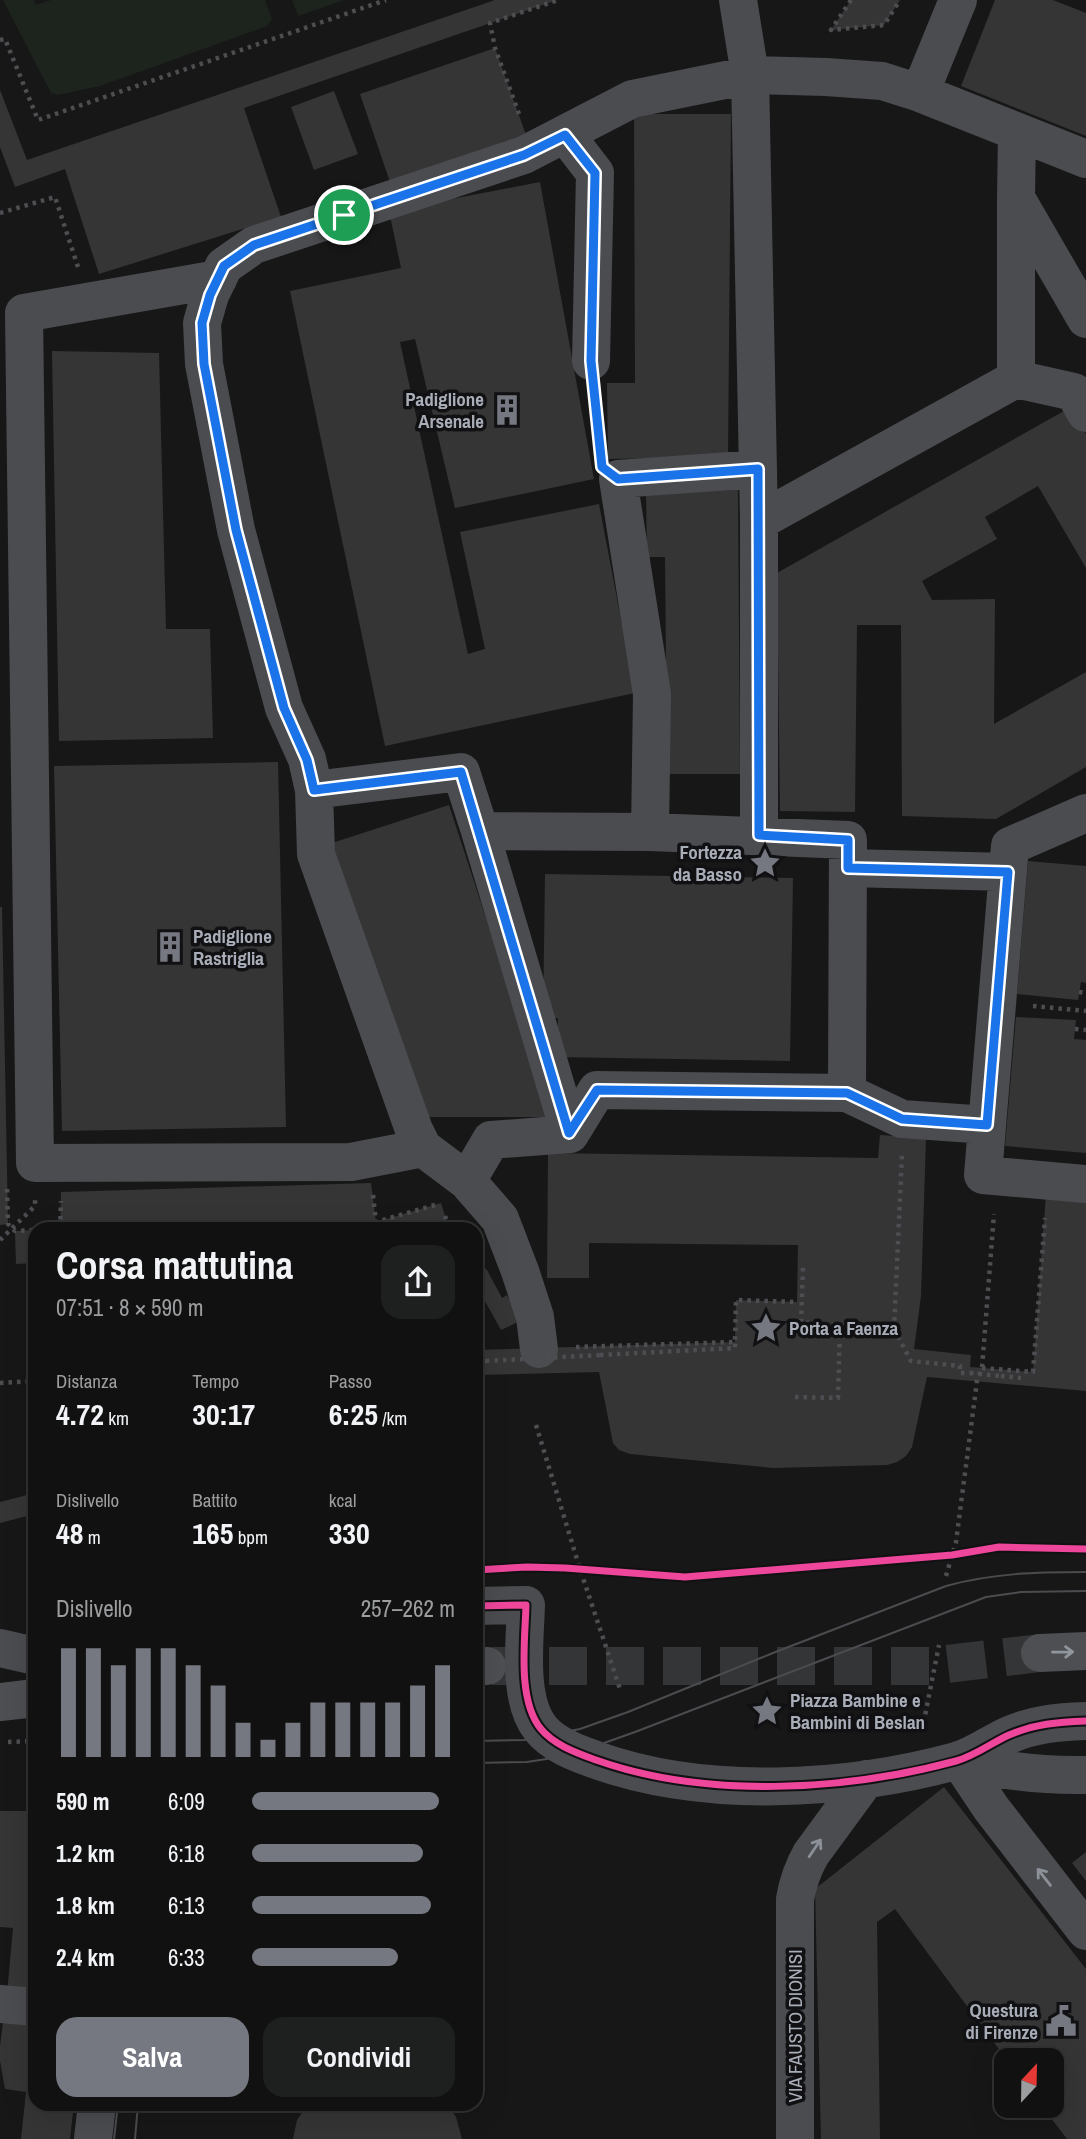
<!DOCTYPE html>
<html lang="it">
<head>
<meta charset="utf-8">
<style>
	:root { --surface:#111; --page:#1e1f1f; --text:#f1f3f6; --muted:#9c9d9f; --line:#303131; --accent:#757880 }
	body { margin:0; font-family:"Archivo Narrow",sans-serif; background:var(--page); color:var(--text); height:100vh; display:flex; flex-direction:column; font-size:26px; white-space:nowrap }
	* { box-sizing:border-box; margin:0 }
	p { font-size:23px; color:var(--muted) }
	.icon { flex:none; width:38px; height:38px; fill:none; stroke:currentColor; stroke-width:2; stroke-linecap:round; stroke-linejoin:round }
	.map { position:relative; flex:1; overflow:hidden }
	.panel { position:absolute; left:28px; top:1222px; width:455px; height:889px; display:flex; flex-direction:column; background:var(--surface); border-radius:21px; box-shadow:0 7px 28px #0002,0 0 0 2px var(--line) }
	.panel>* { flex:none }
	.needle { width:46px; rotate:22deg }
	.buttons { position:absolute; left:994px; top:2048px; display:grid; gap:14px }
	.buttons a { display:grid; place-items:center; width:70px; height:70px; border-radius:14px; background:var(--surface); box-shadow:0 7px 28px #0002,0 0 0 2px var(--line); font-size:35px }
	.pin { position:absolute; display:grid; place-items:center; width:60px; height:60px; color:#fff; margin:-30px; border:4px solid #fff; border-radius:50%; box-shadow:0 2px 7px #0007 }
	.round { display:grid; place-items:center; flex:none; width:74px; height:74px; border-radius:21px; background:var(--page) }
	.overview { display:flex; align-items:center; justify-content:space-between; height:119px; padding:0 28px }
	h1 { font-size:38px; font-weight:700; line-height:52px }
	.stats { display:grid; grid-template-columns:repeat(3,1fr); gap:10px; height:119px; padding:7px 28px }
	.stats div { display:grid; align-content:center }
	.stats b { font-size:30px; font-weight:700 }
	.stats small { font-size:19px; font-weight:400 }
	.stats p { font-size:19px }
	.chart { height:196px; padding:14px 28px }
	.chart p { display:flex; justify-content:space-between }
	.chart svg { width:100%; height:126px; margin-top:7px; stroke:var(--accent); stroke-width:6 }
	.button { display:flex; gap:14px; margin-top:auto; padding:14px 28px }
	.button a { flex:1; height:80px; border-radius:21px; background:var(--accent); color:#fff; font-size:28px; font-weight:700; line-height:80px; text-align:center }
	.button a+a { background:var(--page); color:var(--text) }
	ul { padding:0 28px; list-style:none; font-size:23px }
	li { display:grid; grid-template-columns:112px 84px 1fr; align-items:center; height:52px }
	li i { height:18px; border-radius:9px; background:var(--accent) }
	.map>svg:first-child { display:block }
</style>
</head>
<body>
<div class="map">
<svg width="1086" height="2139" viewBox="0 0 1086 2139">
	<rect width="100%" height="100%" fill="#171717"/>
	<path fill="#1d241e" d="M 3,0 L 34,0 L 36,5 L 51,0 L 265,0 L 272,19 L 267,26 L 100,86 L 58,95 L 51,93 Z
		M 292,0 L 344,0 L 298,16 Z"/>
	<path fill="#353536" d="M 495,0 L 557,0 L 244,108 L 281,217 L 99,274 L 65,169 L 15,187 L 0,147 L 0,90 L 27,160 Z
		M 851,0 L 900,0 L 884,25 L 831,30 Z
		M 995,0 L 1053,0 L 1086,13 L 1086,136 L 961,86 Z
		M 495,48 L 526,135 L 390,182 L 360,94 Z
		M 334,91 L 358,154 L 314,170 L 291,107 Z
		M 634,114 L 731,114 L 728,457 L 608,459 L 607,383 L 635,383 Z
		M 540,182 L 594,479 L 455,508 L 415,339 L 400,342 L 468,654 L 485,649 L 460,532 L 599,504 L 635,693 L 385,746 L 290,291 L 401,268 L 389,211 Z
		M 52,351 L 159,353 L 166,629 L 210,629 L 213,738 L 59,741 Z
		M 1071,407 L 1086,434 L 1086,568 L 1038,486 L 985,517 L 997,539 L 922,581 L 932,600 L 995,599 L 994,724 L 1086,672 L 1086,767 L 996,819 L 902,816 L 901,625 L 857,625 L 855,812 L 780,811 L 777,573 Z
		M 738,489 L 740,774 L 667,774 L 665,557 L 647,557 L 646,490 Z
		M 278,762 L 286,1127 L 62,1131 L 54,766 Z
		M 449,805 L 551,1117 L 426,1117 L 332,843 Z
		M 1028,861 L 1086,866 L 1086,983 L 1081,982 L 1078,1000 L 1017,994 Z
		M 545,874 L 793,878 L 790,1061 L 557,1057 L 558,1018 L 543,1018 Z
		M 0,907 L 2,907 L 8,1224 L 0,1225 Z
		M 1016,1017 L 1076,1020 L 1074,1039 L 1086,1040 L 1086,1153 L 1005,1146 Z
		M 880,1135 L 926,1138 L 921,1296 L 914,1349 L 971,1355 L 970,1367 L 1033,1372 L 1046,1194 L 1086,1197 L 1086,1391 L 927,1377 L 912,1447 L 906,1456 L 897,1462 L 887,1465 L 773,1468 L 630,1454 L 619,1450 L 613,1443 L 599,1372 L 476,1375 L 476,1350 L 735,1342 L 736,1300 L 797,1302 L 798,1245 L 589,1243 L 589,1278 L 547,1278 L 548,1153 L 878,1158 Z
		M 371,1183 L 376,1222 L 441,1203 L 449,1228 L 60,1228 L 61,1192 Z
		M 35,1230 L 35,1263 L 16,1264 L 15,1231 Z
		M 476,1264 L 481,1265 L 487,1270 L 502,1298 L 507,1295 L 520,1321 L 501,1330 L 476,1285 Z
		M 35,1493 L 35,1514 L 0,1523 L 0,1502 Z
		M 944,1787 L 1086,1969 L 1086,2139 L 1067,2139 L 1041,2105 L 1052,2105 L 1052,2060 L 1007,2060 L 895,1909 L 877,1922 L 880,2139 L 821,2139 L 815,1889 Z
		M 0,1811 L 35,1811 L 35,2104 L 74,2104 L 70,2139 L 21,2139 L 26,2092 L 5,2089 L 0,2061 L 0,2046 L 8,1983 L 13,1928 L 0,1927 Z
		M 1086,1852 L 1086,1881 L 1072,1863 Z
		M 308,2104 L 447,2104 L 456,2117 L 462,2139 L 293,2139 L 297,2120 Z"/>
	<g fill="none" stroke-linecap="round" stroke-linejoin="round">
		<path stroke="#343537" stroke-width="38" stroke-dasharray="38 19" stroke-linecap="butt" d="M 492,1666 L 931,1666 L 1040,1653"/>
		<path stroke="#4d4e52" stroke-width="4.5" stroke-dasharray="3.5 5" stroke-linecap="butt" d="M 851,0 L 831,30 L 884,25 L 900,0
			M 0,40 L 5,39 L 38,120 L 386,0
			M 519,114 L 495,48 L 490,23 L 558,0
			M 0,213 L 55,197 L 78,267
			M 595,397 L 600,447
			M 1079,992 L 1086,993
			M 1033,1006 L 1086,1011
			M 1075,1029 L 1086,1030
			M 7,1189 L 8,1224 L 15,1231 L 35,1230
			M 373,1195 L 376,1222 L 435,1205
			M 445,1216 L 449,1228
			M 60,1228 L 61,1201
			M 0,1240 L 35,1206 L 35,1199
			M 803,1268 L 801,1322 L 840,1325
			M 894,1329 L 911,1361 L 960,1366 L 960,1373 L 970,1373
			M 576,1347 L 735,1342 L 736,1300 L 797,1302
			M 600,1355 L 735,1348 L 735,1342
			M 476,1361 L 486,1361
			M 982,1368 L 1033,1372 L 1045,1218
			M 1001,1376 L 1021,1378
			M 0,1383 L 35,1381
			M 795,1397 L 838,1398 L 840,1325 L 894,1329 L 902,1154
			M 536,1425 L 580,1569 L 621,1692
			M 946,1576 L 956,1542 L 977,1381 L 982,1368 L 994,1214
			M 922,1731 L 939,1645
			M 8,1742 L 35,1741"/>
		<path stroke="#4b4c50" stroke-width="38" d="M 738,0 L 750,75 L 759,521
			M 920,93 L 958,0
			M 1017,132 L 1016,198 L 1086,319
			M 565,134 L 595,173 L 591,361
			M 218,279 L 24,313 L 35,1163 L 351,1162 L 423,1148
			M 1016,379 L 1074,392 L 1086,413
			M 314,790 L 461,772 L 480,831 L 650,832 L 848,840 L 847,1093 L 597,1090 L 570,1134 L 491,1140 L 467,1181
			M 1086,813 L 1010,846 L 983,1175 L 1086,1184
			M 480,831 L 570,1134
			M 650,832 L 652,694 L 618,479 L 758,469
			M 759,835 L 759,521 L 1016,379 L 1016,198
			M 848,868 L 1008,872
			M 847,1093 L 902,1119 L 987,1125
			M 539,1349 L 535,1317 L 520,1271 L 500,1219 L 467,1181 L 423,1148 L 414,1130 L 316,854 L 314,790 L 307,759 L 284,708 L 236,530 L 204,364 L 202,323 L 210,295 L 224,266 L 254,245 L 524,155 L 632,99 L 750,75 L 826,77 L 882,81 L 920,93 L 1086,159
			M 476,1606 L 526,1605 C 525,1641 517,1700 541,1729 C 554,1745 577,1753 596,1760 C 706,1799 845,1791 956,1761 C 975,1756 991,1743 1009,1735 C 1034,1724 1058,1722 1086,1721
			M 0,1648 L 35,1656
			M 959,1760 L 991,1808 L 1086,1931
			M 959,1760 C 1001,1771 1043,1776 1086,1775
			M 0,2004 L 35,2007
			M 93,2139 L 97,2104
			M 795,2139 L 795,1899 C 798,1882 803,1868 811,1854 L 866,1779"/>
		<path stroke="#4d4f52" stroke-width="38" d="M 1040,1653 L 1086,1651
			M 476,1666 L 487,1666
			M 0,1702 L 35,1698"/>
		<path stroke="#4b4c4f" stroke-width="2" d="M 476,1741 L 524,1740 L 580,1729 L 628,1712 L 773,1653 L 946,1586 C 993,1573 1038,1572 1086,1572
			M 476,1763 L 527,1762 L 553,1758 L 576,1753 L 635,1732 L 986,1597 L 1021,1592 L 1086,1591
			M 114,2139 L 118,2104
			M 135,2139 L 138,2104"/>
		<path stroke="#4d4e52" stroke-width="4.5" stroke-dasharray="3.5 5" stroke-linecap="butt" d="M 486,1361 L 600,1355
			M 970,1373 L 1001,1376"/>
		<defs>
			<path id="cycleway" d="M 476,1570 L 527,1567 L 565,1568 L 685,1577 L 952,1555 L 999,1547 L 1086,1549
				M 476,1606 L 526,1605 C 525,1641 517,1700 541,1729 C 554,1745 577,1753 596,1760 C 706,1799 845,1791 956,1761 C 975,1756 991,1743 1009,1735 C 1034,1724 1058,1722 1086,1721"/>
		</defs>
		<use href="#cycleway" stroke="#111113" stroke-width="11"/>
		<use href="#cycleway" stroke="#ed469a" stroke-width="7"/>
	</g>
	<defs><path id="oneway-shaft" d="M-6 0H5M1.5-3L5.5 0L1.5 3" fill="none" stroke-width="1.6" stroke-linecap="round" stroke-linejoin="round" transform="scale(1.75)"/></defs>
	<use stroke="#91969e" href="#oneway-shaft" transform="translate(1063 1652) rotate(-1)"/>
	<g stroke="#8c9099">
		<use href="#oneway-shaft" transform="translate(815 1848) rotate(-56)"/>
		<use href="#oneway-shaft" transform="translate(1044 1877) rotate(-128)"/>
	</g>
	<g fill="none" stroke-linecap="round" stroke-linejoin="round">
		<defs>
			<path id="route" d="M 565,135 L 595,173 L 591,361 L 602,467 L 618,479 L 758,469 L 759,835 L 848,840 L 848,868 L 1008,872 L 987,1125 L 902,1119 L 847,1093 L 597,1090 L 569,1133 L 461,772 L 314,790 L 307,760 L 284,708 L 236,530 L 204,364 L 202,323 L 210,295 L 224,266 L 254,245 L 524,155 Z"/>
		</defs>
		<use href="#route" stroke="#fff" stroke-width="14"/>
		<use href="#route" stroke="#1a73e8" stroke-width="9"/>
	</g>
	<defs>
		<symbol id="building-bare" viewBox="-9 -9 18 18"><path d="M-4-6H4V6H1V3H-1V6H-4ZM-2.5-4.3h1.7v1.8h-1.7ZM.8-4.3h1.7v1.8H.8ZM-2.5-1h1.7V.8h-1.7ZM.8-1h1.7V.8H.8Z" fill="#757880" stroke="#111113" stroke-width="2.5" paint-order="stroke"/></symbol>
		<symbol id="sight-bare" viewBox="-9 -9 18 18"><path d="M0-6L1.8-2.2L6-1.7L2.9 1.2L3.7 5.4L0 3.3L-3.7 5.4L-2.9 1.2L-6-1.7L-1.8-2.2Z" fill="#757880" stroke="#111113" stroke-width="2.5" paint-order="stroke"/></symbol>
		<symbol id="civic-bare" viewBox="-9 -9 18 18"><path d="M-.6-6.5H3V-4.5H.6V-3L4-1V1h2V6H-6V1h2V-1L-.6-3ZM-1.2 2.5V6h2.4V2.5Z" fill="#757880" stroke="#111113" stroke-width="2.5" paint-order="stroke"/></symbol>
	</defs>
	<g fill-rule="evenodd">
		<use href="#building-bare" x="485" y="388" width="44" height="44"/>
		<use href="#sight-bare" x="743" y="841" width="44" height="44"/>
		<use href="#building-bare" x="148" y="925" width="44" height="44"/>
		<use href="#sight-bare" x="744" y="1306" width="44" height="44"/>
		<use href="#sight-bare" x="745" y="1689" width="44" height="44"/>
		<use href="#civic-bare" x="1039" y="1999" width="44" height="44"/>
	</g>
	<g text-anchor="middle" dominant-baseline="central" stroke-width="7" stroke-linejoin="round" paint-order="stroke">
		<g font-size="19" font-weight="bold" fill="#a8adb8" stroke="#111113" text-anchor="end">
			<text x="484" y="399">Padiglione<tspan x="484" dy="22">Arsenale</tspan></text>
			<text x="742" y="852">Fortezza<tspan x="742" dy="22">da Basso</tspan></text>
			<text x="193" y="936" text-anchor="start">Padiglione<tspan x="193" dy="22">Rastriglia</tspan></text>
			<text x="789" y="1328" text-anchor="start">Porta a Faenza</text>
			<text x="790" y="1700" text-anchor="start">Piazza Bambine e<tspan x="790" dy="22">Bambini di Beslan</tspan></text>
			<text x="1038" y="2010">Questura<tspan x="1038" dy="22">di Firenze</tspan></text>
		</g>
		<g font-size="19" fill="#a8adb8" stroke="#111113">
			<text transform="translate(795 2026) rotate(-90)">VIA FAUSTO DIONISI</text>
		</g>
	</g>
</svg>
<div class="buttons">
<a><svg class="needle" viewBox="-14 -14 28 28"><path d="M0-13l5 13h-10z" fill="#e53935"/><path d="M0 13l5-13h-10z" fill="#9c9d9f"/></svg></a>
</div>
<div class="pin" style="left:344px;top:215px;background:#1e9e55"><svg class="icon" aria-label="arrive" viewBox="0 0 24 24"><path d="M6 21V4h12l-3 4 3 4H6"/></svg></div>
<section class="panel">
<div class="overview"><div><h1>Corsa mattutina</h1><p>07:51 · 8 × 590 m</p></div><a class="round"><svg class="icon" aria-label="share" viewBox="0 0 24 24"><path d="M12 15V3M7 8l5-5 5 5M5 13v7h14v-7"/></svg></a></div>
<div class="stats">
<div><p>Distanza</p><b>4.72<small> km</small></b></div>
<div><p>Tempo</p><b>30:17</b></div>
<div><p>Passo</p><b>6:25<small> /km</small></b></div>
</div>
<div class="stats">
<div><p>Dislivello</p><b>48<small> m</small></b></div>
<div><p>Battito</p><b>165<small> bpm</small></b></div>
<div><p>kcal</p><b>330</b></div>
</div>
<div class="chart"><p><span>Dislivello</span>257–262 m</p>
<svg viewBox="0 0 160 44" preserveAspectRatio="none"><path d="M5 44V6M15 44V6M25 44V12M35 44V6M45 44V6M55 44V12M65 44V19M75 44V32M85 44V38M95 44V32M105 44V25M115 44V25M125 44V25M135 44V25M145 44V19M155 44V12"/></svg>
</div>
<ul>
<li><b>590 m</b>6:09<i style="width:92%"></i></li>
<li><b>1.2 km</b>6:18<i style="width:84%"></i></li>
<li><b>1.8 km</b>6:13<i style="width:88%"></i></li>
<li><b>2.4 km</b>6:33<i style="width:72%"></i></li>
</ul>
<div class="button"><a>Salva</a><a>Condividi</a></div>
</section>
</div>
</body>
</html>
